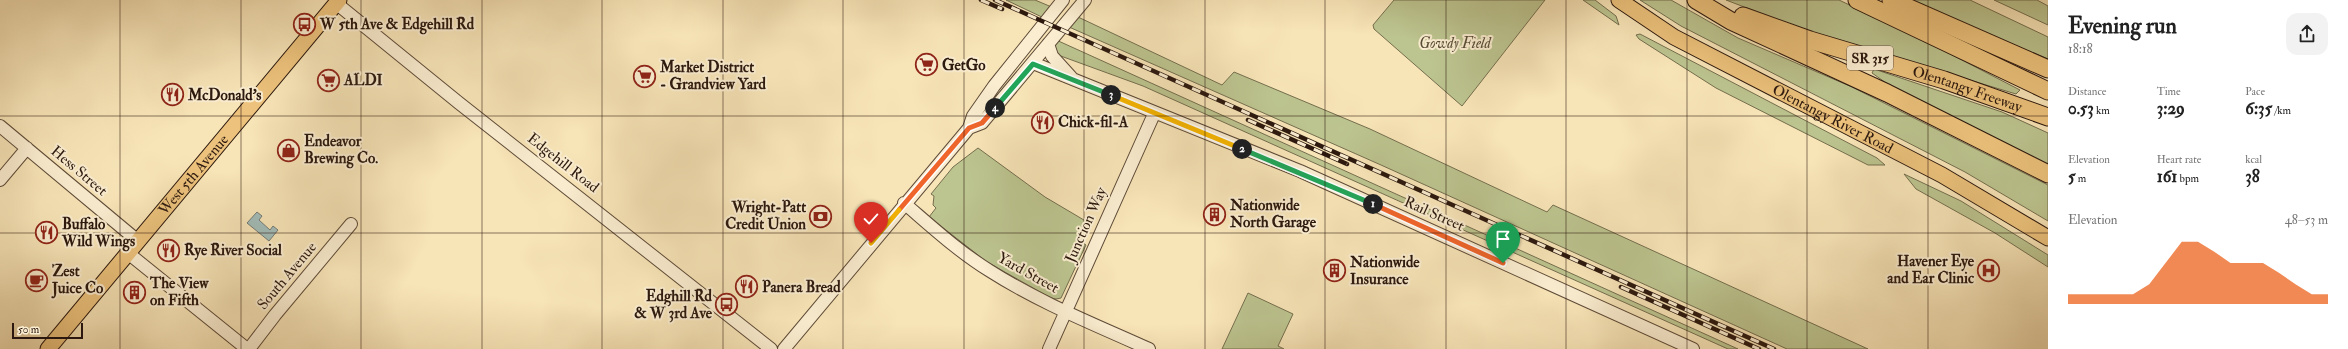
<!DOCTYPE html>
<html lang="en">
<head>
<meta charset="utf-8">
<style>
	:root { --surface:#fff; --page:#f2f2f2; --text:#222; --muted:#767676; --accent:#ea580c }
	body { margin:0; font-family:"IM FELL Double Pica",serif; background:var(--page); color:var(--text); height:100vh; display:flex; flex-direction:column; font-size:15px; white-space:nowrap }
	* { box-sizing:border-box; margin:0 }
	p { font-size:13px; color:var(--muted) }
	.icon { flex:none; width:22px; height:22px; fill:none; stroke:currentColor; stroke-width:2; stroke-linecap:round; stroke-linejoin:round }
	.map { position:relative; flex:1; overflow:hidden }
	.side { display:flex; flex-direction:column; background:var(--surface); width:300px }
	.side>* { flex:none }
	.scale { position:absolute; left:12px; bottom:10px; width:71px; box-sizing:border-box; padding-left:4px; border:2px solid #2c180e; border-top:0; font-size:11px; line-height:14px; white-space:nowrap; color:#2c180e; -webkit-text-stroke:3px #faedd0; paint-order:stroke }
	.pin { position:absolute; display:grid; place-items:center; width:34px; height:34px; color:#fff; margin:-41px -17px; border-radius:50% 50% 50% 0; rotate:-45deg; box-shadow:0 0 4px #0007 }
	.pin .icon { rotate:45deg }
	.km { position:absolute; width:20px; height:20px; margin:-10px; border-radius:50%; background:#222; color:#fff; font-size:11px; line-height:20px; text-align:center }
	.round { display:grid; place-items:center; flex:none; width:42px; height:42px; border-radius:12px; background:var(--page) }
	.headline { display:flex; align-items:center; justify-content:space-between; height:68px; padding:0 20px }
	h1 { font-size:22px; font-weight:800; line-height:30px }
	.metrics { display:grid; grid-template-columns:repeat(3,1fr); gap:6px; height:68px; padding:4px 20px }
	.metrics div { display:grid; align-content:center }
	.metrics b { font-size:17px; font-weight:800 }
	.metrics small { font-size:11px; font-weight:400 }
	.metrics p { font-size:11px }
	.chart { height:112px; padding:8px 20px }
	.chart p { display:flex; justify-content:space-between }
	.chart svg { width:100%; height:72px; margin-top:4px; fill:var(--accent); opacity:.7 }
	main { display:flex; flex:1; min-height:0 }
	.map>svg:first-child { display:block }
</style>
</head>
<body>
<main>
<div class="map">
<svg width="2048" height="349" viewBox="0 0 2048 349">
	<rect width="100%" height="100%" fill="#f7e4b7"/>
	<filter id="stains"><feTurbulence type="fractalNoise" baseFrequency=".005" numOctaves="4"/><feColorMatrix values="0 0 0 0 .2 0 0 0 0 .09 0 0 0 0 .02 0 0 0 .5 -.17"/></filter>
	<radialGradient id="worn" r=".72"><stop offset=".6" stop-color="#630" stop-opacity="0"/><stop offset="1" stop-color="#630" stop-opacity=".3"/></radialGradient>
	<path fill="#bcc48f" stroke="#746e4e" d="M 1006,0 L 1035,0 L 1054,8 L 1046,19 Z
		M 1394,0 L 1545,0 L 1462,106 L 1374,29 L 1373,25 Z
		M 1583,0 L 1595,0 L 1616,16 L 1619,25 Z
		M 1640,0 L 1671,0 L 1738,38 L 1852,87 L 2048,185 L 2048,221 L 1965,172 L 1681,26 Z
		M 1726,0 L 1839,0 L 1929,43 L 2020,90 L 2016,94 L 1804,30 Z
		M 1905,0 L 1970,0 L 2048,37 L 2048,59 Z
		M 1994,0 L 2037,0 L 2048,6 L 2048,25 Z
		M 1078,17 L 1222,85 L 1234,72 L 1370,129 L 1547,212 L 1553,205 L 1868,349 L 1787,349 L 1381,165 L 1069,27 Z
		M 1640,34 L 1877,158 L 1885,165 L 1868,165 L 1716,88 L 1639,39 L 1636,35 Z
		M 1054,39 L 1738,349 L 1728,349 L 1143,86 L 1058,55 L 1051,49 Z
		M 1874,69 L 2002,112 L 2048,133 L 2048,166 L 1889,85 L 1872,73 Z
		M 978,148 L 1045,197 L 1089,223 L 1082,242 L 1086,245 L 1061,298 L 1056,299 L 1051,298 L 987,262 L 929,217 L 936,208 L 933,205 L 934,196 L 931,194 L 953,167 Z
		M 1904,174 L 1961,201 L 2048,255 L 2048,267 L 1995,233 L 1916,189 Z
		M 1248,293 L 1293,314 L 1278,346 L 1284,349 L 1222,349 Z"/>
	<path fill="#a2bcb9" stroke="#737a75" d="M 257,212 L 262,216 L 259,220 L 270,230 L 273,226 L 278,230 L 269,241 L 247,223 Z"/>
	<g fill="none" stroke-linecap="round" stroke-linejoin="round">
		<defs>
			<path id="minor" d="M 336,3 L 459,103 L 771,349
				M 1048,44 L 1052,56 L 1071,77
				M 1033,63 L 1300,171 L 1693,349
				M 0,126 L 138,241
				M 969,128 L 982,123 L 1085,0
				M 0,180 L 27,148
				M 904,203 C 932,227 959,252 990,271 C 1040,303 1096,325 1149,349
				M 128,253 L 247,349
				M 249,349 L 275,315 L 351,224
				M 784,349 L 969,128 L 973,116 L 994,86 L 1063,0
				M 1049,349 L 1154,114"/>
			<g id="major">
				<path id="s1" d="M 1619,0 L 1674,37 L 1942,175 L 2048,238"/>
				<path id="s2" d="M 48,349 L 339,0"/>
			</g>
			<g id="highway">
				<path d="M 1696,0 L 1731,21 L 1887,93 L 2048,174"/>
				<path d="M 1857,0 L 2048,91"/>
				<path d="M 1891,0 L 2048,69"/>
				<path id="s3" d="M 1743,16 L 1810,40 L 1944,80 L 2048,117"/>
			</g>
		</defs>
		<use href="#minor" stroke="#5f4b38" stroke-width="14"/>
		<use href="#major" stroke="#2c180e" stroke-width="17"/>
		<use href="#highway" stroke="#2c180e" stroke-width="19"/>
		<use href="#minor" stroke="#faedd0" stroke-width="12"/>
		<use href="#major" stroke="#ecc27c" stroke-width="15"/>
		<use href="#highway" stroke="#ecc27c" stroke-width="17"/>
		<defs>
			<path id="rail" d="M 981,0 L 1002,9
				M 995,0 L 1774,349
				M 1248,120 L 1347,164
				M 1621,287 L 1759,349"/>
		</defs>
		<use href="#rail" stroke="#2c180e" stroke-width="4.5"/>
		<use href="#rail" stroke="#faedd0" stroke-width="3" stroke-dasharray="9" stroke-linecap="butt"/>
	</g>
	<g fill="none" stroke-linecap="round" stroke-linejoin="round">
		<defs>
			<path id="split-1" d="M 1373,204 L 1503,263"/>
			<path id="split-2" d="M 1242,149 L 1373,204"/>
			<path id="split-3" d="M 1111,95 L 1242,149"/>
			<path id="split-4" d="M 995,108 L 1033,64 L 1111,95"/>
			<path id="split-5" d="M 899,210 L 969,128 L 982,123 L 995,108"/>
			<path id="split-6" d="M 871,243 L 899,210"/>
		</defs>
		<use href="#split-1" stroke="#fff" stroke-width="8"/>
		<use href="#split-2" stroke="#fff" stroke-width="8"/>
		<use href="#split-3" stroke="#fff" stroke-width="8"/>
		<use href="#split-4" stroke="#fff" stroke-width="8"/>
		<use href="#split-5" stroke="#fff" stroke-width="8"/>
		<use href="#split-6" stroke="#fff" stroke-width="8"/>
		<use href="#split-1" stroke="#f0652b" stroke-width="5"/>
		<use href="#split-2" stroke="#22a559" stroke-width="5"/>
		<use href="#split-3" stroke="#f5b400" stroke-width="5"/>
		<use href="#split-4" stroke="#22a559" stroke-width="5"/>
		<use href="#split-5" stroke="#f0652b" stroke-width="5"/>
		<use href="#split-6" stroke="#f5b400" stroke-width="5"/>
	</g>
	<path fill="none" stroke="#2c180e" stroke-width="1" stroke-opacity="0.55" d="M 120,0 L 120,349M 241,0 L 241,349M 361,0 L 361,349M 482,0 L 482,349M 602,0 L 602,349M 723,0 L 723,349M 843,0 L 843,349M 964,0 L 964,349M 1084,0 L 1084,349M 1205,0 L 1205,349M 1325,0 L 1325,349M 1446,0 L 1446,349M 1566,0 L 1566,349M 1687,0 L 1687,349M 1807,0 L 1807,349M 1928,0 L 1928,349M 0,116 L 2048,116M 0,233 L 2048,233"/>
	<defs>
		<symbol id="bus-ring" viewBox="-11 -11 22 22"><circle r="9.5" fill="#faedd0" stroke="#8f2418" stroke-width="1.5"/><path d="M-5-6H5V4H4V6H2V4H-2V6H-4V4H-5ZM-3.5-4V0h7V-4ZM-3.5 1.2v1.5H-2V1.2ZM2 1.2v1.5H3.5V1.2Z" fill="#8f2418"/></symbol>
		<symbol id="supermarket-ring" viewBox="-11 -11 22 22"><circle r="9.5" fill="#faedd0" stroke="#8f2418" stroke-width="1.5"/><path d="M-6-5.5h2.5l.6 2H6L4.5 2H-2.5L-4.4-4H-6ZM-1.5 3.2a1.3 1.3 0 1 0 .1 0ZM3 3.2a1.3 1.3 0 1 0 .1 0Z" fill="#8f2418"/></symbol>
		<symbol id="restaurant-ring" viewBox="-11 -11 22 22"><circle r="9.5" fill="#faedd0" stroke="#8f2418" stroke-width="1.5"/><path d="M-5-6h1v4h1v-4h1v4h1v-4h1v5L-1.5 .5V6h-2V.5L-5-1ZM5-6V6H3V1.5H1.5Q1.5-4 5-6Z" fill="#8f2418"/></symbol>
		<symbol id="shop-ring" viewBox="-11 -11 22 22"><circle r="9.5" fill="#faedd0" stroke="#8f2418" stroke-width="1.5"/><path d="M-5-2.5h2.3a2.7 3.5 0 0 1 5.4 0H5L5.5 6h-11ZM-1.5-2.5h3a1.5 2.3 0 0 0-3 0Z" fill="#8f2418"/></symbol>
		<symbol id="building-ring" viewBox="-11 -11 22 22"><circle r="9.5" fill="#faedd0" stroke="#8f2418" stroke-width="1.5"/><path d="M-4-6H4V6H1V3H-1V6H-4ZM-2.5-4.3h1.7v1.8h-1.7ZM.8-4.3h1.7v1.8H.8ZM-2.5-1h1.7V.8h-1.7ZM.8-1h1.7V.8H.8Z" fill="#8f2418"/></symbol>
		<symbol id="bank-ring" viewBox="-11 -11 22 22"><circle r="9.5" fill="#faedd0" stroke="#8f2418" stroke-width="1.5"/><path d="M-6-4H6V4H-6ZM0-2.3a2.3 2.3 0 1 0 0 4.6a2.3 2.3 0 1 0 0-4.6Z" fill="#8f2418"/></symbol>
		<symbol id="hospital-ring" viewBox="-11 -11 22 22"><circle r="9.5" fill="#faedd0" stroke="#8f2418" stroke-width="1.5"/><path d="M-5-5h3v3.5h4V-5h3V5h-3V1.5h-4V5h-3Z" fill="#8f2418"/></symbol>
		<symbol id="cafe-ring" viewBox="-11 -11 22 22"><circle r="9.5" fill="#faedd0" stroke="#8f2418" stroke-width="1.5"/><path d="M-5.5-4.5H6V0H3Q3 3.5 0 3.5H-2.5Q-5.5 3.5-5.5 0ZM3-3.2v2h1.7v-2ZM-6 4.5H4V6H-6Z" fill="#8f2418"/></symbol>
	</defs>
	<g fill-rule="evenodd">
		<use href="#bus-ring" x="292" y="12" width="25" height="25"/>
		<use href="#supermarket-ring" x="914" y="52" width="25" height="25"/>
		<use href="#supermarket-ring" x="632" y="64" width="25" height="25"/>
		<use href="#supermarket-ring" x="316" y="68" width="25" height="25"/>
		<use href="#restaurant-ring" x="160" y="82" width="25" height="25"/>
		<use href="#restaurant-ring" x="1030" y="110" width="25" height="25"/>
		<use href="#shop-ring" x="276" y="138" width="25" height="25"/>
		<use href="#building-ring" x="1202" y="202" width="25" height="25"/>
		<use href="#bank-ring" x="808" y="204" width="25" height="25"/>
		<use href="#restaurant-ring" x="34" y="220" width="25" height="25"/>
		<use href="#restaurant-ring" x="156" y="238" width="25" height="25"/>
		<use href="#hospital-ring" x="1976" y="258" width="25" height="25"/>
		<use href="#building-ring" x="1322" y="258" width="25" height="25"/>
		<use href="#cafe-ring" x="24" y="268" width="25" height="25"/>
		<use href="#restaurant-ring" x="734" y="274" width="25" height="25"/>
		<use href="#building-ring" x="122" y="280" width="25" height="25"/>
		<use href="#bus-ring" x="714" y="292" width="25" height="25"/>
	</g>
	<g text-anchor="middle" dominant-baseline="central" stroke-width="4" stroke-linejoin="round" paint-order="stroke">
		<rect fill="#faedd0" stroke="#6a5848" stroke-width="1" x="1847" y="46" width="46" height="24" rx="3"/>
		<g font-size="14" font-weight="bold" fill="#2c180e">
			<text x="1870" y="58">SR 315</text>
		</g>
		<g font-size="15" font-weight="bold" fill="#2c180e" stroke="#faedd0" text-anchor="start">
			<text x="320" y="24">W 5th Ave &amp; Edgehill Rd</text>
			<text x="942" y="65">GetGo</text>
			<text x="660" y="67">Market District<tspan x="660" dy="17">- Grandview Yard</tspan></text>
			<text x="344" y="80">ALDI</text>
			<text x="188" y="95">McDonald's</text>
			<text x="1058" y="122">Chick-fil-A</text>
			<text x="304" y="141">Endeavor<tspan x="304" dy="17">Brewing Co.</tspan></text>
			<text x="1230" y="205">Nationwide<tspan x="1230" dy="17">North Garage</tspan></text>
			<text x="806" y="207" text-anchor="end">Wright-Patt<tspan x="806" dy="17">Credit Union</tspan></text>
			<text x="62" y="224">Buffalo<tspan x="62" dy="17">Wild Wings</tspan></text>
			<text x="184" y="250">Rye River Social</text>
			<text x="1974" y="261" text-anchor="end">Havener Eye<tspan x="1974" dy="17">and Ear Clinic</tspan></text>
			<text x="1350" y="262">Nationwide<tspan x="1350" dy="17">Insurance</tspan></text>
			<text x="52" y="271">Zest<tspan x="52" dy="17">Juice Co</tspan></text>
			<text x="150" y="283">The View<tspan x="150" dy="17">on Fifth</tspan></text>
			<text x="762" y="287">Panera Bread</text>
			<text x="712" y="296" text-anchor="end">Edghill Rd<tspan x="712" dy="17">&amp; W 3rd Ave</tspan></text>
		</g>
		<g font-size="15" font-style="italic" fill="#574c35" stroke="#faedd0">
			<text x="1455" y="43">Gowdy Field</text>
		</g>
		<g font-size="15" fill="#2c180e" stroke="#faedd0">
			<text stroke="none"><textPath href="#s3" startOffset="236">Olentangy Freeway</textPath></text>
			<text stroke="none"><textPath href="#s1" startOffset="245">Olentangy River Road</textPath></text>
			<text transform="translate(563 163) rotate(38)">Edgehill Road</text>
			<text transform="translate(79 171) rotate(40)">Hess Street</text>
			<text stroke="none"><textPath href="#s2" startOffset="227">West 5th Avenue</textPath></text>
			<text transform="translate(1434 214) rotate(24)">Rail Street</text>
			<text transform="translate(1086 225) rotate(-66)">Junction Way</text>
			<text transform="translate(1028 273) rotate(29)">Yard Street</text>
			<text transform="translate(287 276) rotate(-50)">South Avenue</text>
		</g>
	</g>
	<rect width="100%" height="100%" filter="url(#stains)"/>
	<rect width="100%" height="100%" fill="url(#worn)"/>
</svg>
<div class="scale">50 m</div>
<div class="pin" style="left:1503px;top:263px;background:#1e9e55"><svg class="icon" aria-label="arrive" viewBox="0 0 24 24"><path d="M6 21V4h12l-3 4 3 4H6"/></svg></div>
<div class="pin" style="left:871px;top:243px;background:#d93025"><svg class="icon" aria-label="check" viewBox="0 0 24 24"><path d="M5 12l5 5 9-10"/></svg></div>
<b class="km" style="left:1373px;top:204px">1</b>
<b class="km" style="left:1242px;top:149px">2</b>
<b class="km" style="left:1111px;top:95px">3</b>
<b class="km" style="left:995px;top:108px">4</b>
</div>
<section class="side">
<div class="headline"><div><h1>Evening run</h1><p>18:18</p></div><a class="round"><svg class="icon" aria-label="share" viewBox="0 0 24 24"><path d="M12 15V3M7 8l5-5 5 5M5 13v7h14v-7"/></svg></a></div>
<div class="metrics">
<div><p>Distance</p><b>0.53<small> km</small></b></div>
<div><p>Time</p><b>3:29</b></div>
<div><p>Pace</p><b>6:35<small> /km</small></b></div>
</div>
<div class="metrics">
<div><p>Elevation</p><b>5<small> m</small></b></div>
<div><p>Heart rate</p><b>161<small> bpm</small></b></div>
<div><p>kcal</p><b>38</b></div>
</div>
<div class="chart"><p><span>Elevation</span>48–53 m</p>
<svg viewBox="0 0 160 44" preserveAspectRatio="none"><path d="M0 44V38L10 38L20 38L30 38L40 38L50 32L60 19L70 6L80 6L90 12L100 19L110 19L120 19L130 25L140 32L150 38L160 38V44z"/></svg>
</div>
</section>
</main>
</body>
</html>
